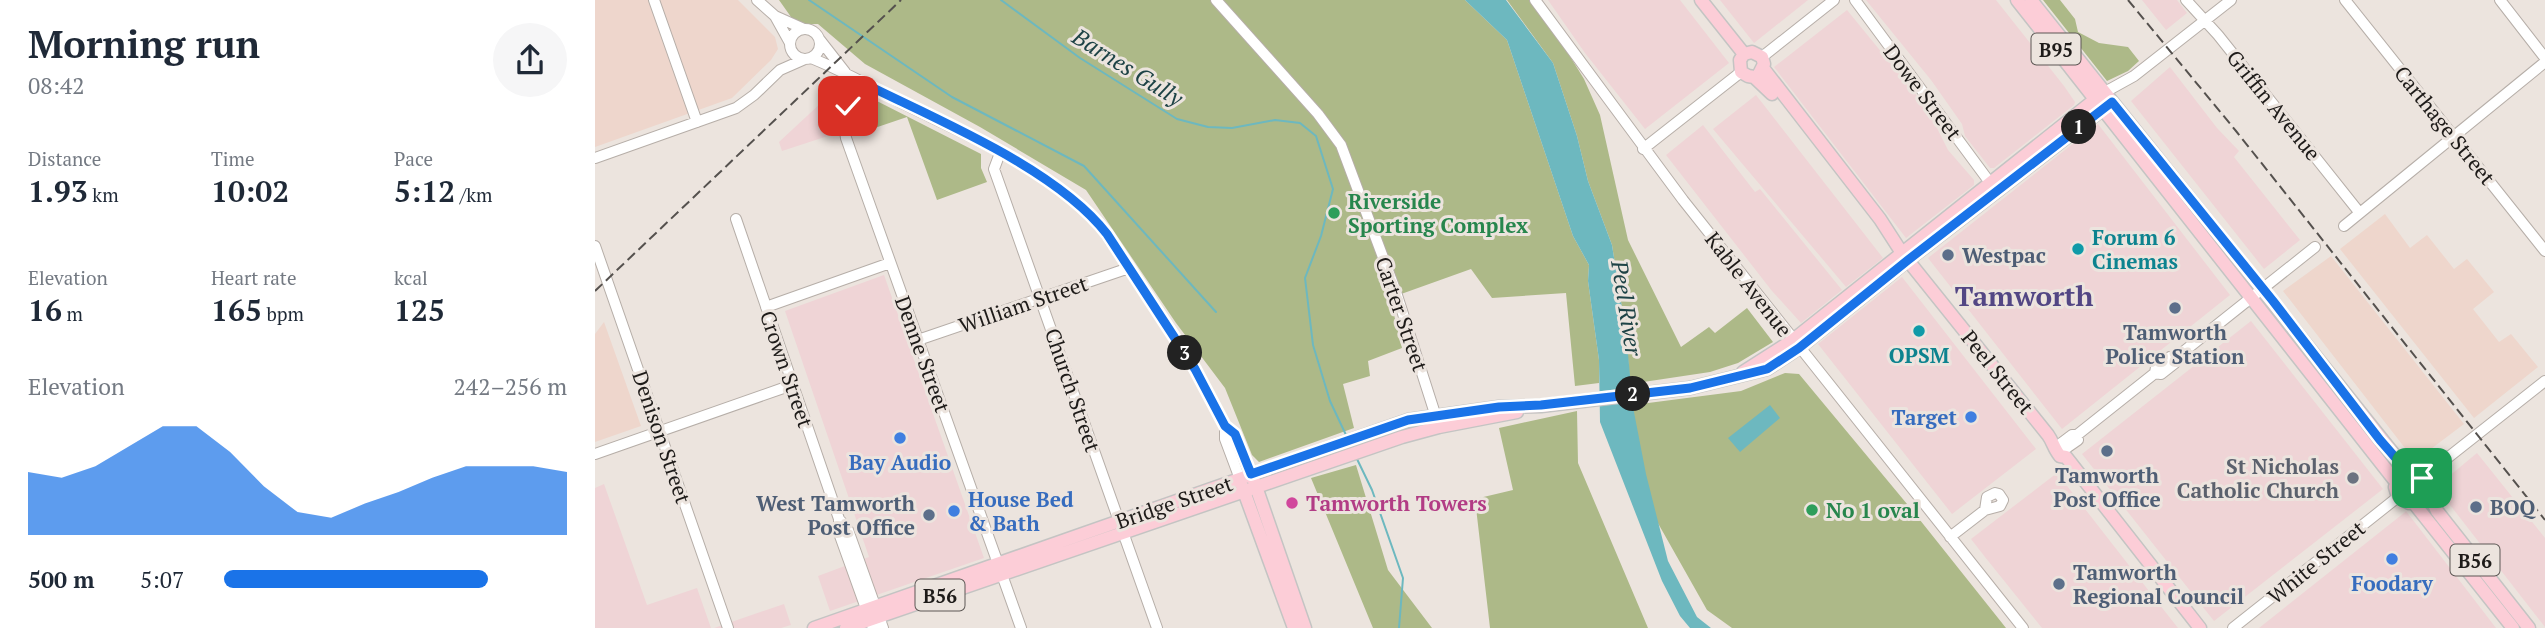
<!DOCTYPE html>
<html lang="en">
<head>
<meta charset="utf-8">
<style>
	:root { --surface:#fff; --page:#f6f6f7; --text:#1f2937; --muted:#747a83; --accent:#1a73e8 }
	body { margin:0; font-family:"PT Serif",serif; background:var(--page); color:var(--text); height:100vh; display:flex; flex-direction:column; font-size:26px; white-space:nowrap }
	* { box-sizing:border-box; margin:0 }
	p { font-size:23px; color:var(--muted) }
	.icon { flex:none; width:38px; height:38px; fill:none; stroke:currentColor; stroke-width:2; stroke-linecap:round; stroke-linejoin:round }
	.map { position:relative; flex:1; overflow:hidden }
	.details { display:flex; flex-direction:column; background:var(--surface); width:595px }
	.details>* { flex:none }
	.pin { position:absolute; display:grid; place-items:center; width:60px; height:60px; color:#fff; margin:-30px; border-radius:14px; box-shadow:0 4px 10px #0006 }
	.km { position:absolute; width:35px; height:35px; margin:-18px; border-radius:50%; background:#222; color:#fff; font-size:19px; line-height:35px; text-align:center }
	.round { display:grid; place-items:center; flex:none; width:74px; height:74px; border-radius:37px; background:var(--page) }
	.summary { display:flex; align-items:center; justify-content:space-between; height:119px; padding:0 28px }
	h1 { font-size:38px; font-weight:700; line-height:52px }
	.figures { display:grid; grid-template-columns:repeat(3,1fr); gap:10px; height:119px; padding:7px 28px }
	.figures div { display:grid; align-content:center }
	.figures b { font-size:30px; font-weight:700 }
	.figures small { font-size:19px; font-weight:400 }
	.figures p { font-size:19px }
	.chart { height:196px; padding:14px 28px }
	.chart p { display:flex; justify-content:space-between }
	.chart svg { width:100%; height:126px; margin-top:7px; fill:var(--accent); opacity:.7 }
	ul { padding:0 28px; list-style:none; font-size:23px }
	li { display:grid; grid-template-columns:112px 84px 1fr; align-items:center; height:52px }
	li i { height:18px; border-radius:9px; background:var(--accent) }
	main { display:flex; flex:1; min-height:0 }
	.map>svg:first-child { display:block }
</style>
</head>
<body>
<main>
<section class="details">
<div class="summary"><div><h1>Morning run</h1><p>08:42</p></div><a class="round"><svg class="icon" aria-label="share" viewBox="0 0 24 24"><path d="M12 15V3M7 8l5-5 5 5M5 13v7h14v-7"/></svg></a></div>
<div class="figures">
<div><p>Distance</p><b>1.93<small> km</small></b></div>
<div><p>Time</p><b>10:02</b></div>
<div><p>Pace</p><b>5:12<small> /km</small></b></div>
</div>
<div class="figures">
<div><p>Elevation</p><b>16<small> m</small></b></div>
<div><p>Heart rate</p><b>165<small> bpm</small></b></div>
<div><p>kcal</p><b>125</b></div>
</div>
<div class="chart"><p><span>Elevation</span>242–256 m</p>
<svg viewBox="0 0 160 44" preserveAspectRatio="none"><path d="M0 44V22L10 24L20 20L30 13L40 6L50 6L60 15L70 27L80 36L90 38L100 33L110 29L120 24L130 20L140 20L150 20L160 22V44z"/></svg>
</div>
<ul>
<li><b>500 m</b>5:07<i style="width:77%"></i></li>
</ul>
</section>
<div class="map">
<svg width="1950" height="628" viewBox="0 0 1950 628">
	<rect width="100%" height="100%" fill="#ece4de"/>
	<path fill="#efd4d6" d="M 953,0 L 1085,0 L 1134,63 L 1050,129 L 990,53 Z
		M 1125,0 L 1213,0 L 1159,43 Z
		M 1271,0 L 1401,0 L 1469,86 L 1480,102 L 1479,105 L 1399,168 L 1395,168 L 1370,136 L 1367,124 L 1336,80 Z
		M 1547,0 L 1582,0 L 1592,13 L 1571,30 Z
		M 1252,10 L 1332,108 L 1353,150 L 1379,180 L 1379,185 L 1311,238 L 1179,67 Z
		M 1575,67 L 1622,128 L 1644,151 L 1639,157 L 1705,240 L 1669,269 L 1536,101 Z
		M 1161,95 L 1288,258 L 1251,287 L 1118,129 Z
		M 227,102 L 239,134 L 187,151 L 184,142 Z
		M 1503,124 L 1635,295 L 1467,429 L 1333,258 Z
		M 1108,125 L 1160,192 L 1165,189 L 1247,290 L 1206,323 L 1177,291 L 1071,155 Z
		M 289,275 L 389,558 L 235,611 L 223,576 L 274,557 L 190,311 Z
		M 1307,277 L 1441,449 L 1357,514 L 1223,344 Z
		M 1656,321 L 1788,489 L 1619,621 L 1487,454 Z
		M 1882,453 L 1950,538 L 1950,627 L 1841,487 Z
		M 1462,473 L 1568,609 L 1583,628 L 1447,628 L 1390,557 L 1376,539 Z
		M 9,484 L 52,605 L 102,588 L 116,628 L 0,628 L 0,488 Z
		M 1811,511 L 1901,628 L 1664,628 L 1809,513 Z
		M 189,604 L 196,625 L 186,628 L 119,628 Z"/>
	<path fill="#eed6cc" d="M 0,0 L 143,0 L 180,37 L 183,49 L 176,60 L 137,98 L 0,147 Z
		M 1790,214 L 1815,248 L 1832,235 L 1859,269 L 1872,259 L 1899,292 L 1878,309 L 1904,342 L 1916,334 L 1943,367 L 1879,418 L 1745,249 Z
		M 1736,256 L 1869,424 L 1820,461 L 1688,291 Z
		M 9,322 L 46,426 L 0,442 L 0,334 Z"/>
	<path fill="#adb988" d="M 184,0 L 870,0 L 912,40 L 978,236 L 994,265 L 993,281 L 1004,360 L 1004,383 L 980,386 L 971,293 L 897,298 L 876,269 L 795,298 L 807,348 L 773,361 L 775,376 L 748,384 L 759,428 L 664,462 L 657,455 L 630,388 L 581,323 L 491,190 L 385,127 L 270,64 L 223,24 L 201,24 Z
		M 912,0 L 934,0 L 968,45 L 989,79 L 1005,115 L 1033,240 L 1086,347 L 1114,327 L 1120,333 L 1152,308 L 1178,342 L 1143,363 L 1115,372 L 1035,384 L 1031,333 L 1017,245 L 993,181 L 982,136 L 958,63 Z
		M 1448,0 L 1465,0 L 1480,19 L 1483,32 L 1504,43 L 1533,47 L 1544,61 L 1533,71 L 1512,81 Z
		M 276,98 L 386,154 L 386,168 L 392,182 L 342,200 L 312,117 L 262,134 L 258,118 L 268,101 Z
		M 1190,373 L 1204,374 L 1317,510 L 1411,628 L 1137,628 L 1112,610 L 1051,502 L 1030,406 L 1146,391 Z
		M 982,411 L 983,463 L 1053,628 L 895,628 L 880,499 L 918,490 L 904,428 Z
		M 761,465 L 793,570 L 837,628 L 778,628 L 716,478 Z"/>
	<path fill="#6db8bf" d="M 870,0 L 911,0 L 958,63 L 982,136 L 993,181 L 1017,245 L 1031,333 L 1038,407 L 1051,474 L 1073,561 L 1102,617 L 1116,628 L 1095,628 L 1085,616 L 1067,581 L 1005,422 L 1004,360 L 993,281 L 994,265 L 978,236 L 912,40 Z
		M 1175,405 L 1185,418 L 1145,452 L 1133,438 Z"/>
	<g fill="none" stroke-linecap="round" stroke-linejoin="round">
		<path stroke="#6db8bf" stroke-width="2" d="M 214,0 L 357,97 L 489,166 L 621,312
			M 406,0 L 485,58 L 582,119 L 613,127 L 637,128 L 680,120 L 705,123 L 721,136 L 738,189 L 726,236 L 710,278 L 718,345 L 735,401 L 751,435
			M 762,459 L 777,490 L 808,578 L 804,628"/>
		<defs>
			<path id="minor" d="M 59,0 L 102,122
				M 162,0 L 180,16 L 209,29
				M 621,0 L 723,114 L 746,145 L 801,292 L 843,423
				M 940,0 L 1088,200 L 1428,628
				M 1260,0 L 1396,184
				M 1591,0 L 1623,35 L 1764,212
				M 1750,0 L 1950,251
				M 1905,0 L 1950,58
				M 180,16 L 195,43
				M195 44a15 15 0 1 1 30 0a15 15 0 1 1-30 0Z
				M 225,40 L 250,72
				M 1167,57 L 1239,0
				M 216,58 C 249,71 280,89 311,105 C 378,138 466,174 511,234 L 600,369 L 630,426 L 640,434 L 656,474
				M 266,82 L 248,118 L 251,138 L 426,628
				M 1510,92 L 1539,76 L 1636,0
				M 1048,149 L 1146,72
				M 405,153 L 399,169 L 562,628
				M 0,158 L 141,108 L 159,95 L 185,70 L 210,59
				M 141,219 L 244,519 L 244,533 L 278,628
				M 1749,226 L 1950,62
				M 0,246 L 133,628
				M 171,307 L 295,263
				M 323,340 L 534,268
				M 1560,373 L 1566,374 L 1580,363 L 1583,356 L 1720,247
				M 630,426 L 630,439 L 645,479
				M 1465,444 L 1477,435 L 1482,435 L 1560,373 L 1561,367 L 1575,357 L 1583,356
				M 1470,449 L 1483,440 L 1482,435
				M 0,454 L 197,385
				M 1827,478 L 1950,381
				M 244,519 L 253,530 L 288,628
				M 1355,537 L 1390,510 L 1405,506 L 1408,500 L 1404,494 L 1400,493 L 1392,497 L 1390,510
				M 1638,628 L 1803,497"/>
			<path id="major" d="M 1106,0 L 1149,54
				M 1422,0 L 1801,482
				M 1436,0 L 1813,472
				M 1149,54 L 1145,60 L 1146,72 L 1153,76 L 1159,77 L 1177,94
				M 1149,54 L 1157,52 L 1167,57 L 1169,64 L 1164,74
				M 1168,68 L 1285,219 L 1307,253 L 1453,435 C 1458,442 1459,449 1465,456 L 1471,457 L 1475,462 L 1605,628
				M 1148,372 L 1198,340 L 1507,94
				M 659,481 L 710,628
				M 647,486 L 699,628
				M 1830,489 L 1826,498 L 1814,503 L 1803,497 L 1800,487 L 1806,475 L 1818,473 L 1827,478 L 1842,511 L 1934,628
				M 1818,502 L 1918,628
				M 219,628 L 813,420 L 904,407 L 946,406 L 1095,388 L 1172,369 L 1204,348 L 1313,260 L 1517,102
				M 251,628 L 807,437 L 844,427 L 922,412"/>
		</defs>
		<use href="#minor" stroke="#b6aea8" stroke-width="12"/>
		<use href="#major" stroke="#c4c4c3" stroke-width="15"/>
		<use href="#minor" stroke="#fff" stroke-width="10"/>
		<use href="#major" stroke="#fccdd7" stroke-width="12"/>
		<path stroke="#55514e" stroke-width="2" stroke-dasharray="10 5" stroke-linecap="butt" d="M 1533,0 L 1641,131 L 1950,520
			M 0,291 L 306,0"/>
	</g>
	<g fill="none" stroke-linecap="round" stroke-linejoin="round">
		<defs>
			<path id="route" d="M 253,106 L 266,82 C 340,119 461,168 512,234 L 600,369 L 630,426 L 640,434 L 656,474 L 813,420 L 904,407 L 946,405 L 1095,388 L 1172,369 L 1204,348 L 1313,260 L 1517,102 L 1678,301 L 1785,440 L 1813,472 L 1827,478"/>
		</defs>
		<use href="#route" stroke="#fff" stroke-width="14"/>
		<use href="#route" stroke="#1a73e8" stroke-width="9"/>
	</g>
	<g fill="#2e9e5b" stroke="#ece4de" stroke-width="2.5">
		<circle cx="739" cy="213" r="7"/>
		<circle cx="1217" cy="510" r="7"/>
	</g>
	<g fill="#0f9aa8" stroke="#ece4de" stroke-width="2.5">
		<circle cx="1483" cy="249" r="7"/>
		<circle cx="1324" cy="331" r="7"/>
	</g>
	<g fill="#5c6f8a" stroke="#ece4de" stroke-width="2.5">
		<circle cx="1353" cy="255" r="7"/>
		<circle cx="1580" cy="308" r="7"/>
		<circle cx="1512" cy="451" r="7"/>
		<circle cx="1881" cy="507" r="7"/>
		<circle cx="334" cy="515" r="7"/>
		<circle cx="1464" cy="584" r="7"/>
	</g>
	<g fill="#3f7fe0" stroke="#ece4de" stroke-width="2.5">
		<circle cx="1376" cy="417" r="7"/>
		<circle cx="305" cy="438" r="7"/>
		<circle cx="359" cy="511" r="7"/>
		<circle cx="1797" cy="559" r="7"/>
	</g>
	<circle fill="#6b7280" stroke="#ece4de" stroke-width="2.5" cx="1758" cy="478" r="7"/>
	<circle fill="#d1479c" stroke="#ece4de" stroke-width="2.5" cx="697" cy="503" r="7"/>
	<g text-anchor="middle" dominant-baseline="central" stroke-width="6" stroke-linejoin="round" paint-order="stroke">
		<g fill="#ece4de" stroke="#5c5754" stroke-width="2">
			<rect x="1436.5" y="33.5" width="49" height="31" rx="5"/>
			<rect x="1855.5" y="544.5" width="49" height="31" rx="5"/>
			<rect x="320.5" y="579.5" width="49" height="31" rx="5"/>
		</g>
		<g font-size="19" font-weight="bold" fill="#1e1b19">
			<text x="1461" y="49">B95</text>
			<text x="1880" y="560">B56</text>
			<text x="345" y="595">B56</text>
		</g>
		<g font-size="21" fill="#1e1b19" stroke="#ece4de">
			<text transform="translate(1328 92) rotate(53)">Dowe Street</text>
			<text transform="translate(1679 105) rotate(51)">Griffin Avenue</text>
			<text transform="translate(1850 125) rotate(51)">Carthage Street</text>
			<text transform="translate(1154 284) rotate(52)">Kable Avenue</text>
			<text transform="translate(428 304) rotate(-19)">William Street</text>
			<text transform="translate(807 314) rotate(71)">Carter Street</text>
			<text transform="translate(328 354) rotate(70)">Denne Street</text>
			<text transform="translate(192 369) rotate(71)">Crown Street</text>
			<text transform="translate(1403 372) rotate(51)">Peel Street</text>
			<text transform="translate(478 390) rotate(71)">Church Street</text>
			<text transform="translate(67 437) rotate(71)">Denison Street</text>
			<text transform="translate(579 502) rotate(-19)">Bridge Street</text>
			<text transform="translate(1721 562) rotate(-39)">White Street</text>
		</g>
		<g font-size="21" font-weight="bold" fill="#27864d" stroke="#ece4de" text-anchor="start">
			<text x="753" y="201">Riverside<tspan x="753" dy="24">Sporting Complex</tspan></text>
			<text x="1231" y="510">No 1 oval</text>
		</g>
		<g font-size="21" font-weight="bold" fill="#0d838f" stroke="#ece4de" text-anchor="start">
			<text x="1497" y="237">Forum 6<tspan x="1497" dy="24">Cinemas</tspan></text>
			<text x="1324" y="355" text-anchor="middle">OPSM</text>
		</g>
		<g font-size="21" font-weight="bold" fill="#4e5e75" stroke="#ece4de" text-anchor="start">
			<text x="1367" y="255">Westpac</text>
			<text x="1580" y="332" text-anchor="middle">Tamworth<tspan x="1580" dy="24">Police Station</tspan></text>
			<text x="1512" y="475" text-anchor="middle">Tamworth<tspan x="1512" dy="24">Post Office</tspan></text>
			<text x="320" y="503" text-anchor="end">West Tamworth<tspan x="320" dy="24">Post Office</tspan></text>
			<text x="1895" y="507">BOQ</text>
			<text x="1478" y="572">Tamworth<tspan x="1478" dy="24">Regional Council</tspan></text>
		</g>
		<g font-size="21" font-weight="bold" fill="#366cbe" stroke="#ece4de">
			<text x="1362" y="417" text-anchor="end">Target</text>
			<text x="305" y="462">Bay Audio</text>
			<text x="373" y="499" text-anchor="start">House Bed<tspan x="373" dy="24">&amp; Bath</tspan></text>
			<text x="1797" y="583">Foodary</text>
		</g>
		<g font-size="21" font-weight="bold" fill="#5b616d" stroke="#ece4de" text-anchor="end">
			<text x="1744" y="466">St Nicholas<tspan x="1744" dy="24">Catholic Church</tspan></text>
		</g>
		<g font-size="21" font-weight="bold" fill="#b23c85" stroke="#ece4de" text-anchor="start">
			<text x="711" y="503">Tamworth Towers</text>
		</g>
		<g font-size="23" font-style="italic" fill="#1e4346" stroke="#ece4de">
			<text transform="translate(533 67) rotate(32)">Barnes Gully</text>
			<text transform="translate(1032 308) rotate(81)">Peel River</text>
		</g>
		<g font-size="28" font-weight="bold" fill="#524684" stroke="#ece4de">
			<text x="1429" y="295">Tamworth</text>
		</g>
	</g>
</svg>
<div class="pin" style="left:1827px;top:478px;background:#1e9e55"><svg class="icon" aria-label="arrive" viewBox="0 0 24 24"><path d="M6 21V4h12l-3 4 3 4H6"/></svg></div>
<div class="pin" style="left:253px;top:106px;background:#d93025"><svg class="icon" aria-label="check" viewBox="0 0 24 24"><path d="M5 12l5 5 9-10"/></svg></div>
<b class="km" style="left:1484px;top:127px">1</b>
<b class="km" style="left:1038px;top:394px">2</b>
<b class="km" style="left:590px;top:353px">3</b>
</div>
</main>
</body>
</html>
